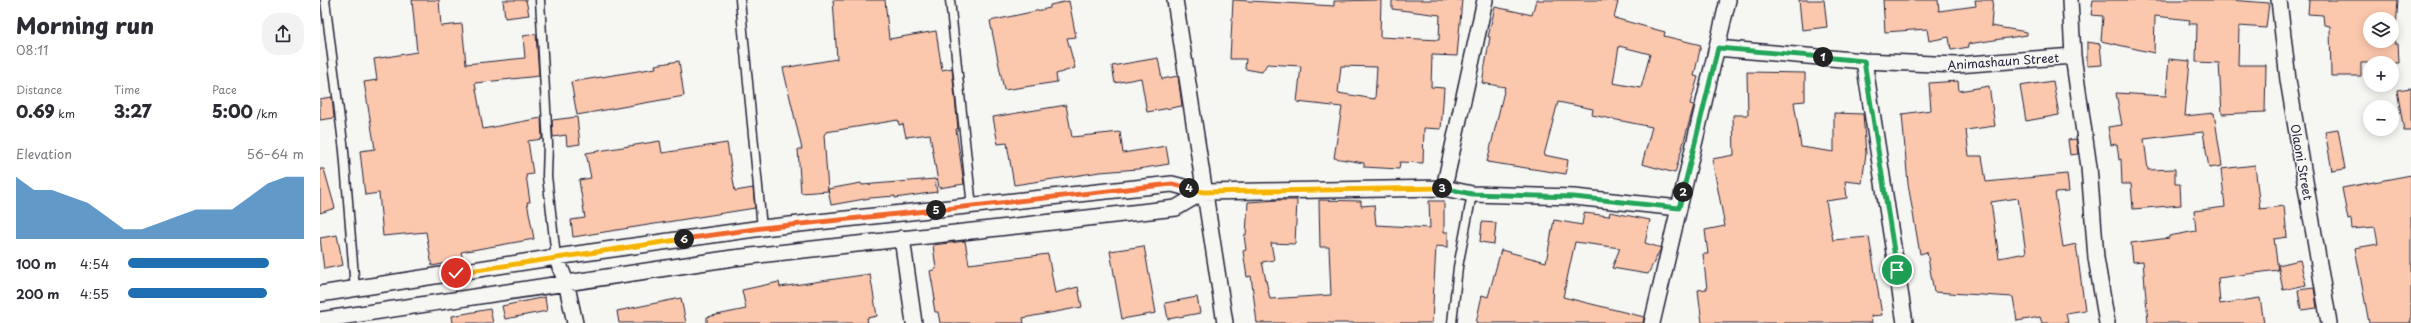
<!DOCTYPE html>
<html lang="en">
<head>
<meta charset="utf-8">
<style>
	:root { --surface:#fff; --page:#f2f2f3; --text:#2b2b33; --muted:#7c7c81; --accent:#1f6fb2 }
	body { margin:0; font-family:"Playpen Sans",sans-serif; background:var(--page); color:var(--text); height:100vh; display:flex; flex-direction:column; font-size:15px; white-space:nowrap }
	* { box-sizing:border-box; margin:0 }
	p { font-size:13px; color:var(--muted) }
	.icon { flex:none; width:22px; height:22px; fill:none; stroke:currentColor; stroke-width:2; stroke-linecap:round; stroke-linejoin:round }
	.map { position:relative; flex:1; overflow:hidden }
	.sheet { display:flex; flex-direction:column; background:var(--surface); width:320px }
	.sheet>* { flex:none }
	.controls { position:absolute; left:2043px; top:12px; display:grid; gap:8px }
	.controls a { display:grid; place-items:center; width:36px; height:36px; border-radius:50%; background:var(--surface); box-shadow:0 2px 10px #0003; font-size:20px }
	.pin { position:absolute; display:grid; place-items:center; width:34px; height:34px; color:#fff; margin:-17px; border:2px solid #fff; border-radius:50%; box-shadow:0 1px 4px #0007 }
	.km { position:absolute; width:20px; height:20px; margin:-10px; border-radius:50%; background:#222; color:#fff; font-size:11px; line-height:20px; text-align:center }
	.round { display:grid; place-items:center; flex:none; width:42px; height:42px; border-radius:16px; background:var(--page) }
	.headline { display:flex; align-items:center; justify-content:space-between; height:68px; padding:0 16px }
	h1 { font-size:22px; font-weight:800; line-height:30px }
	.metrics { display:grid; grid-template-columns:repeat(3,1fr); gap:6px; height:68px; padding:4px 16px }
	.metrics div { display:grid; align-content:center }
	.metrics b { font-size:17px; font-weight:800 }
	.metrics small { font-size:11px; font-weight:400 }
	.metrics p { font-size:11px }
	.chart { height:112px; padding:8px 16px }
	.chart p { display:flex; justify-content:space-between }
	.chart svg { width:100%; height:72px; margin-top:4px; fill:var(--accent); opacity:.7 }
	ul { padding:0 16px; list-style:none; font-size:13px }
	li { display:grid; grid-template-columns:64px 48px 1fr; align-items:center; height:30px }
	li i { height:10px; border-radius:5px; background:var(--accent) }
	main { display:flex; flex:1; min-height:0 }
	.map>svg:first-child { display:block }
</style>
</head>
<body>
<main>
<section class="sheet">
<div class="headline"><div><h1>Morning run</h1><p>08:11</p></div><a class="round"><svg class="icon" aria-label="share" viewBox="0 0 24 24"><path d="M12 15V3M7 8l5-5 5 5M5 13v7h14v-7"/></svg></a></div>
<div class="metrics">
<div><p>Distance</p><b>0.69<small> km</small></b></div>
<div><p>Time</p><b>3:27</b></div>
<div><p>Pace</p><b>5:00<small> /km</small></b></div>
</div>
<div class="chart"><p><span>Elevation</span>56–64 m</p>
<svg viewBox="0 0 160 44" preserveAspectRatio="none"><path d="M0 44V6L10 14L20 14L30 18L40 22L50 30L60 38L70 38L80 34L90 30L100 26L110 26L120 26L130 18L140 10L150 6L160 6V44z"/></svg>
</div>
<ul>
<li><b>100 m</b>4:54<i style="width:80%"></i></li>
<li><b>200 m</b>4:55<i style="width:79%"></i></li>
</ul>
</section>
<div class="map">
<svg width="2091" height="323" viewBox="0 0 2091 323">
	<rect width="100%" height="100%" fill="#f6f6f2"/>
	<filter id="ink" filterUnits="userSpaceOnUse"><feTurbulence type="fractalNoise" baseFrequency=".025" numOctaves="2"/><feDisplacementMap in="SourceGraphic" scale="8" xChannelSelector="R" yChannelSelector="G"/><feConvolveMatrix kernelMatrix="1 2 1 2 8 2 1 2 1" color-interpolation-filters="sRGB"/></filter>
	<g filter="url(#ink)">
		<path fill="#fcc8ad" stroke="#22223b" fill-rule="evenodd" d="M 92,0 L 119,0 L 121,26 L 142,24 L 146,64 L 205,58 L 203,36 L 216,34 L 219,76 L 155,83 L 163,129 L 221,118 L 222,139 L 208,141 L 213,174 L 206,175 L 210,202 L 207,202 L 214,239 L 141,252 L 143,260 L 112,266 L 106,232 L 63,236 L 59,193 L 45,195 L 40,151 L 55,149 L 44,82 L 57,80 L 54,59 L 97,52 Z
			M 183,0 L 206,0 L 209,15 L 185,18 Z
			M 513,0 L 565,0 L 569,39 L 616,31 L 622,70 L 632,68 L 638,129 L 636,129 L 644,184 L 619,188 L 610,134 L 586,137 L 583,124 L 579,125 L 578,120 L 506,132 L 504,135 L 508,191 L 481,193 L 478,149 L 482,149 L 463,68 L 517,59 Z
			M 913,0 L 1014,6 L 1014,1 L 1061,0 L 1060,37 L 1119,40 L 1120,15 L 1072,9 L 1072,0 L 1142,0 L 1137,56 L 1112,55 L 1111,87 L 1124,88 L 1121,129 L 1104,128 L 1103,163 L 1080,162 L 1079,169 L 1044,167 L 1044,163 L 1014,158 L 1022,107 L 977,102 L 981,66 L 947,64 L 942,72 L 925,69 L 926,59 L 910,59 ZM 1021,66 L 1057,67 L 1055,99 L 1018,93 Z
			M 1216,0 L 1290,0 L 1298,2 L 1294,18 L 1345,32 L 1344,36 L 1381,45 L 1374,76 L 1378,77 L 1370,104 L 1374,105 L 1355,173 L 1322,164 L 1332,127 L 1272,115 L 1273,109 L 1238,102 L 1224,155 L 1248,160 L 1246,174 L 1167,162 L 1185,87 L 1162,83 L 1170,37 L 1168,37 L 1175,7 L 1212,15 ZM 1299,46 L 1330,54 L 1321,88 L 1293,83 Z
			M 1479,0 L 1504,0 L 1507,27 L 1482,30 Z
			M 1563,0 L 1618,0 L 1619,11 L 1656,6 L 1655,0 L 1673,0 L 1671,26 L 1707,32 L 1707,35 L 1648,44 L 1649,47 L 1631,50 L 1629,37 L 1609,41 L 1607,29 L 1565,32 Z
			M 1773,0 L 1910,0 L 1949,3 L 1946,28 L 1919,26 L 1918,65 L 1946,65 L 1945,112 L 1902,114 L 1899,63 L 1876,62 L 1877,24 L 1869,24 L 1870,20 L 1835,16 L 1834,53 L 1781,41 L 1783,16 L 1771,15 Z
			M 1989,0 L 2078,0 L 2075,43 L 2078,43 L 2079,63 L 2041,63 L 2041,76 L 2011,76 L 2010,26 L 2004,25 L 2003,15 L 1988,14 ZM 2050,19 L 2072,19 L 2072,41 L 2050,41 Z
			M 749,1 L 756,37 L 747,38 L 755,68 L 736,74 L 737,82 L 684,90 L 670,21 L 730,8 L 730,5 Z
			M 1767,42 L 1780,44 L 1782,65 L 1767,66 Z
			M 838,58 L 842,79 L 858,76 L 862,106 L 827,112 L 821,78 L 795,83 L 792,66 Z
			M 1849,59 L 1870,61 L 1865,116 L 1894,113 L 1902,166 L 1889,168 L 1883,132 L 1824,139 L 1828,170 L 1855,169 L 1855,184 L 1860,184 L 1861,205 L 1813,209 L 1811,184 L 1802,184 L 1801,159 L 1799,160 L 1797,144 L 1791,145 L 1788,127 L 1802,125 L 1796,93 L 1846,96 Z
			M 359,61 L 364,96 L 257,115 L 251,82 L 336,68 L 335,65 Z
			M 1427,72 L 1485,73 L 1485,101 L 1474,102 L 1481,147 L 1514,152 L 1514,113 L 1543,114 L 1546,153 L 1542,183 L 1525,181 L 1527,198 L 1506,201 L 1513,240 L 1549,237 L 1562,315 L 1551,316 L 1552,323 L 1382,323 L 1378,290 L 1387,289 L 1383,254 L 1388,254 L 1385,230 L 1405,226 L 1392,159 L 1414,155 L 1413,115 L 1428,115 Z
			M 1638,81 L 1639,91 L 1669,86 L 1675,126 L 1646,130 L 1649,156 L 1662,156 L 1666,182 L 1747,174 L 1749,192 L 1735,193 L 1743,247 L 1756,244 L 1765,310 L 1746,313 L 1748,323 L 1722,323 L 1720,317 L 1697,321 L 1693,297 L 1614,292 L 1607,252 L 1600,254 L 1588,184 L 1582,114 L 1611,110 L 1609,83 ZM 1698,198 L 1706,253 L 1679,258 L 1671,202 Z
			M 1733,81 L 1739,115 L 1706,121 L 1700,86 Z
			M 2091,88 L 2091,131 L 2084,131 L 2077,90 Z
			M 12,97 L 14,118 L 0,120 L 0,99 Z
			M 746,105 L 752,137 L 800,132 L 803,153 L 846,146 L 849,164 L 818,169 L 780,172 L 694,185 L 687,143 L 678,144 L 673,117 Z
			M 257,117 L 260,144 L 247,146 L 246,135 L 233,137 L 232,120 Z
			M 2018,129 L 2025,169 L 2012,171 L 2005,131 Z
			M 1756,139 L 1758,154 L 1750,155 L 1748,140 Z
			M 340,141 L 342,153 L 407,143 L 415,191 L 433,188 L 435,208 L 253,237 L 251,220 L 265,218 L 259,180 L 271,178 L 266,153 Z
			M 1935,165 L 1940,209 L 1964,206 L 1967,237 L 1954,239 L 1958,270 L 1898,278 L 1900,304 L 1940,298 L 1944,323 L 1828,323 L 1823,261 L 1813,262 L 1811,243 L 1849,238 L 1849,236 L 1876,231 L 1874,211 L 1905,207 L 1901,169 Z
			M 0,169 L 4,169 L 15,208 L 0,213 Z
			M 2091,175 L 2091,323 L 2049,323 L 2035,248 L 2058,244 L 2055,227 L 2032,229 L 2031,219 L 2028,220 L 2022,188 Z
			M 615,179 L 617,192 L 575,198 L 575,196 L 550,198 L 511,205 L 508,189 L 541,183 L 542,185 Z
			M 959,200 L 977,200 L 975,244 L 951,243 L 954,260 L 942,262 L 950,299 L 1011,295 L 1009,247 L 1000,247 L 999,200 L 1041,201 L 1041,206 L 1054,205 L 1056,225 L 1110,228 L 1109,201 L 1124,201 L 1124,232 L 1128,232 L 1128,247 L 1116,246 L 1112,323 L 937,323 L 931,276 L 927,277 L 923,251 L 926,250 L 924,235 L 926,235 L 928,202 Z
			M 1290,212 L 1330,220 L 1325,243 L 1341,248 L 1328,274 L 1292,268 L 1300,248 L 1255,242 L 1243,297 L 1324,317 L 1323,323 L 1156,323 L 1162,295 L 1168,297 L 1181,250 L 1226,262 L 1234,220 L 1262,225 L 1264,213 L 1289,216 Z
			M 1162,222 L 1176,223 L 1174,244 L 1160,242 Z
			M 17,235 L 23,265 L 4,269 L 0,238 Z
			M 645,241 L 649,264 L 728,254 L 735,293 L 758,287 L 762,307 L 703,318 L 704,323 L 620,323 L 618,312 L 615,312 L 613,300 L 615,299 L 610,271 L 616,269 L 613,245 Z
			M 824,246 L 836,313 L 802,319 L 790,251 Z
			M 1980,260 L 1986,285 L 1963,290 L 1958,265 Z
			M 550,274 L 557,316 L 547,318 L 548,323 L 387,323 L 387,317 L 426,309 L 422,290 L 459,282 L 460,287 Z
			M 1994,288 L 1997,308 L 1981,310 L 1978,290 Z
			M 225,297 L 227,311 L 185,319 L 182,306 Z
			M 877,297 L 880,313 L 848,319 L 845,303 Z
			M 361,298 L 366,323 L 299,323 L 297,311 Z
			M 170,309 L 173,323 L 133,323 L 132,316 Z"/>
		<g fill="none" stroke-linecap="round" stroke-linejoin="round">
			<defs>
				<path id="lane" d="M 5,0 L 24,151 L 35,289
					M 220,0 L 228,144 L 227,176 L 236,257
					M 420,0 L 442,228
					M 630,0 L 652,207
					M 1132,323 L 1138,267 L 1152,194"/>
				<path id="street" d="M 855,0 L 905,323
					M 1750,0 L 1753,56 L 1769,167 L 1776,258 L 1787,323
					M 1959,0 L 1968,80 L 2009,323
					M 1397,48 L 1544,61 L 1637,65 L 1753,56
					M 1544,61 L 1585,323
					M 1124,188 L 1165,0
					M 582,238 L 594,323
					M 236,257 L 246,282 L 255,323
					M 0,294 L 236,257 L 442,228 L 852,184 L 883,192 L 1124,188 L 1152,194 L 1254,197 L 1359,208
					M 0,320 L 413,258 L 856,208 L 883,192
					M 1332,323 L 1408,0"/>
			</defs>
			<use href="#lane" stroke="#22223b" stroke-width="11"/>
			<use href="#street" stroke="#22223b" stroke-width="18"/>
			<use href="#lane" stroke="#f6f6f2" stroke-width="8"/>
			<use href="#street" stroke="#f6f6f2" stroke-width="15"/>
		</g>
	</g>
	<g fill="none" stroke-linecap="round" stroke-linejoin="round" filter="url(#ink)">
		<defs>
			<path id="split-1" d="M 1503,57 L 1544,61 L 1577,270"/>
			<path id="split-2" d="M 1363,192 L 1398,48 L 1503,57"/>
			<path id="split-3" d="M 1122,188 L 1152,194 L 1254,197 L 1359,208 L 1363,192"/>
			<path id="split-4" d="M 869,188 L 883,192 L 1122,188"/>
			<path id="split-5" d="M 616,210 L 852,184 L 869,188"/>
			<path id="split-6" d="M 364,239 L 442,228 L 616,210"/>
			<path id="split-7" d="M 136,273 L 364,239"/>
		</defs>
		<use href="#split-1" stroke="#fff" stroke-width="8"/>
		<use href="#split-2" stroke="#fff" stroke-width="8"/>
		<use href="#split-3" stroke="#fff" stroke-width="8"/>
		<use href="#split-4" stroke="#fff" stroke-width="8"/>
		<use href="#split-5" stroke="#fff" stroke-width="8"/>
		<use href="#split-6" stroke="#fff" stroke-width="8"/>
		<use href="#split-7" stroke="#fff" stroke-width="8"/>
		<use href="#split-1" stroke="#22a559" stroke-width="5"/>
		<use href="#split-2" stroke="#22a559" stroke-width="5"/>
		<use href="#split-3" stroke="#22a559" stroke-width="5"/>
		<use href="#split-4" stroke="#f5b400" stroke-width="5"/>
		<use href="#split-5" stroke="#f0652b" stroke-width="5"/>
		<use href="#split-6" stroke="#f0652b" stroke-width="5"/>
		<use href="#split-7" stroke="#f5b400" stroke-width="5"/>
	</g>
	<g text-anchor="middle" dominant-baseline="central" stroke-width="3" stroke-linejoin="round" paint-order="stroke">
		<g font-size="12" fill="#22223b" stroke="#f6f6f2">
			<text transform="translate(1683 61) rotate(-4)">Animashaun Street</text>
			<text transform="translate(1982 162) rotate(80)">Olaoni Street</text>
		</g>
	</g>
</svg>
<div class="controls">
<a><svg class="icon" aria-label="layers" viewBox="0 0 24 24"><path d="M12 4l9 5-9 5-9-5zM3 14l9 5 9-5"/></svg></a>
<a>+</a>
<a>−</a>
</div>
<div class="pin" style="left:1577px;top:270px;background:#1e9e55"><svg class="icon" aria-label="arrive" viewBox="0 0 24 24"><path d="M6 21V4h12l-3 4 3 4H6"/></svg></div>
<div class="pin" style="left:136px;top:273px;background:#d93025"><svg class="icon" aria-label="check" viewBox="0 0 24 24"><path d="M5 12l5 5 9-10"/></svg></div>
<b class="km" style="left:1503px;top:57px">1</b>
<b class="km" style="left:1363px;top:192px">2</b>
<b class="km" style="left:1122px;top:188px">3</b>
<b class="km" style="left:869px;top:188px">4</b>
<b class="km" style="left:616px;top:210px">5</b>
<b class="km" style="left:364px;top:239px">6</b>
</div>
</main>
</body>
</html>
